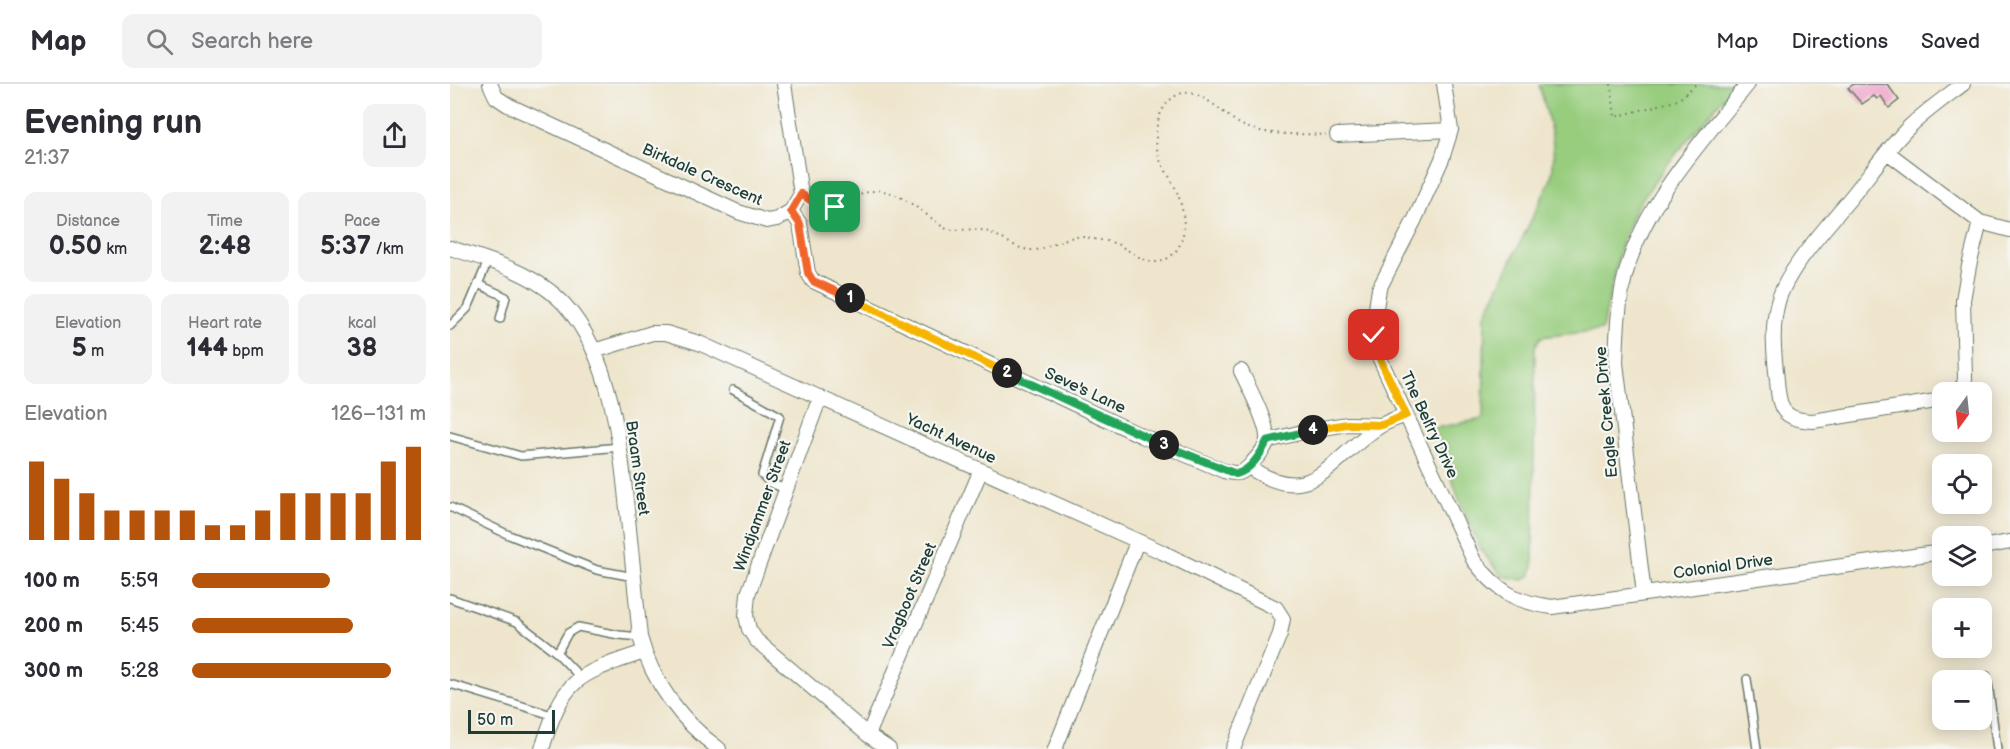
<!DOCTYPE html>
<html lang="en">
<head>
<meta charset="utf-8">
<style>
	:root { --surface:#fff; --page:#f2f2f3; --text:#2b2b33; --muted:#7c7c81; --line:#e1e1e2; --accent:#b45309 }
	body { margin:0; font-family:"Balsamiq Sans",sans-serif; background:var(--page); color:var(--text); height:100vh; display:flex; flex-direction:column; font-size:22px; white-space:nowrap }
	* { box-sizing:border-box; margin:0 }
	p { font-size:20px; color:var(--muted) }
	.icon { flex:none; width:33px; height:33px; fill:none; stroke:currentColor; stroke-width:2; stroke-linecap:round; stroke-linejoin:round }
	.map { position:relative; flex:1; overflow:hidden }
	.sheet { display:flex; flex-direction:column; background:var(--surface); width:450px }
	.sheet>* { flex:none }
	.needle { width:39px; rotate:195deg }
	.buttons { position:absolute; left:1482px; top:298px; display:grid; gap:12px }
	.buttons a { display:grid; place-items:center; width:60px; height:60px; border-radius:12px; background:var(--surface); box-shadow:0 3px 15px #0003; font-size:30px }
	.scale { position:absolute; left:18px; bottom:15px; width:87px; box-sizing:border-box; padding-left:6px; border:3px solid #1f3d34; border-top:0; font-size:16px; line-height:21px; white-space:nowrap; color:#1f3d34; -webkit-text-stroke:4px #f6f6f2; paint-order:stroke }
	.pin { position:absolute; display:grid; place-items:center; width:51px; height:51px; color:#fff; margin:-26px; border-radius:12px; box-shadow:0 3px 9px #0006 }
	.km { position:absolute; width:30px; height:30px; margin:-15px; border-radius:50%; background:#222; color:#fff; font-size:16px; line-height:30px; text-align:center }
	.round { display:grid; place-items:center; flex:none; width:63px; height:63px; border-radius:12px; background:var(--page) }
	.head { display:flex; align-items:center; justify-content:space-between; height:102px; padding:0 24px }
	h1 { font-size:33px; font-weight:800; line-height:45px }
	.metrics { display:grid; grid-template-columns:repeat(3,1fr); gap:9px; height:102px; padding:6px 24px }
	.metrics div { display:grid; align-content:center; border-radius:12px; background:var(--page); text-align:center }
	.metrics b { font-size:26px; font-weight:800 }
	.metrics small { font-size:16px; font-weight:400 }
	.metrics p { font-size:16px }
	.chart { height:168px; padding:12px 24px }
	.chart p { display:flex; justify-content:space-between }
	.chart svg { width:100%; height:108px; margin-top:6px; stroke:var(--accent); stroke-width:6 }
	ul { padding:0 24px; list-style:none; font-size:20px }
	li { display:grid; grid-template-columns:96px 72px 1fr; align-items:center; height:45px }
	li i { height:15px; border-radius:8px; background:var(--accent) }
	header { display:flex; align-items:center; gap:36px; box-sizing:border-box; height:84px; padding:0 30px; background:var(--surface); border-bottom:2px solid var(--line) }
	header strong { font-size:28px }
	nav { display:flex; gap:33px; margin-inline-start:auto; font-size:21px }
	.search { width:420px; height:54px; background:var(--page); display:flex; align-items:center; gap:15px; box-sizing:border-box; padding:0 21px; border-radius:12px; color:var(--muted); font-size:22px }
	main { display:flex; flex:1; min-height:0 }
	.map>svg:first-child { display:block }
</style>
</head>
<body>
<header>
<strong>Map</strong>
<div class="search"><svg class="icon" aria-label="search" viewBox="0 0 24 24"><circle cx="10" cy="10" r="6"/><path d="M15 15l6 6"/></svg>Search here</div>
<nav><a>Map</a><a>Directions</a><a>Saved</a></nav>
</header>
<main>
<section class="sheet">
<div class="head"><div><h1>Evening run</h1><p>21:37</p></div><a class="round"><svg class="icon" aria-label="share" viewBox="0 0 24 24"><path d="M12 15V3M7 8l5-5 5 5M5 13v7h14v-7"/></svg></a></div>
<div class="metrics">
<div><p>Distance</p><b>0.50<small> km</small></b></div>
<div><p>Time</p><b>2:48</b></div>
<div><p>Pace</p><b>5:37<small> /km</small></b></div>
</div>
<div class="metrics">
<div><p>Elevation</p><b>5<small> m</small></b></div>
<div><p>Heart rate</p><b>144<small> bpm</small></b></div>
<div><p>kcal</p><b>38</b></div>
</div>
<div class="chart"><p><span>Elevation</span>126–131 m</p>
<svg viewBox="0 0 160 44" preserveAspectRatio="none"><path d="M5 44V12M15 44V19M25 44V25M35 44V32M45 44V32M55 44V32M65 44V32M75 44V38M85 44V38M95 44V32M105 44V25M115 44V25M125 44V25M135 44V25M145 44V12M155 44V6"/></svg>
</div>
<ul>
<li><b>100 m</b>5:59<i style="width:59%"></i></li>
<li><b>200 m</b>5:45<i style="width:69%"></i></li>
<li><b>300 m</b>5:28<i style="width:85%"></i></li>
</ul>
</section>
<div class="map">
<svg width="1560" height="665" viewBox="0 0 1560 665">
	<rect width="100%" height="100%" fill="#f6f6f2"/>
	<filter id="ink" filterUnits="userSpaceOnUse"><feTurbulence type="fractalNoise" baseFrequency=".0167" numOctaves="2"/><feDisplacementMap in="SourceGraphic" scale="12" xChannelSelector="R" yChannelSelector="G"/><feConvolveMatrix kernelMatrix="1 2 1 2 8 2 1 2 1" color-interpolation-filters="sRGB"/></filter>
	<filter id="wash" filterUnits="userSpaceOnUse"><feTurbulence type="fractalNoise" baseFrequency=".008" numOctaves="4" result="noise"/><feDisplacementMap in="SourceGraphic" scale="24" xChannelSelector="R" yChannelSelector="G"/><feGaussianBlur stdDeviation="1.35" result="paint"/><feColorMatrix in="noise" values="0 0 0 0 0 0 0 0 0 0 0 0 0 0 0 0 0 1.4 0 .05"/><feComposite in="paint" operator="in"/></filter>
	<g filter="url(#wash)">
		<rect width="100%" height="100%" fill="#eee5cc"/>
		<path fill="#98cd7e" stroke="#5c8559" stroke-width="1.5" d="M 1089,0 L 1285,0 L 1215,83 L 1185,125 L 1171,161 L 1152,246 L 1091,253 L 1085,262 L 1083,483 L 1080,492 L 1073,496 L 1052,492 L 1031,466 L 1010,418 L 984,344 L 1033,335 L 1035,231 L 1101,95 C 1109,63 1097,31 1089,0 Z"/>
		<g id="blocks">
			<path fill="#efa7cb" d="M 1404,0 L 1437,0 L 1449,16 L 1439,24 L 1431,12 L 1427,15 L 1424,12 L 1412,20 L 1398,4 Z"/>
		</g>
	</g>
	<g filter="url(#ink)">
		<use href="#blocks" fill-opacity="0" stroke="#677869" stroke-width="1.5"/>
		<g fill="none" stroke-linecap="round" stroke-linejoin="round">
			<defs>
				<path id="lane" d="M 28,200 L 56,213 L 50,235
					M 0,242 L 18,224 L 38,177
					M 283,306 L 330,332 L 312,391 L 320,399 L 336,405
					M 0,352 L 71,372 L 170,363
					M 0,423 L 59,451 L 147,486 L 184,493
					M 0,514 L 67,538 L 107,569 L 130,593
					M 107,569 L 118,549 L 128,543 L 169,551 L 190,553
					M 1537,592 L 1547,665
					M 1297,595 L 1307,665
					M 0,600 L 102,631"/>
				<path id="street" d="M 40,0 L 46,13 L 58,21 L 288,128 L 317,137 L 327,135 L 341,127 L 351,110 L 334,0
					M 994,0 L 1001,46 L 992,75 L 965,135 L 929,205 L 924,237 L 924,251 L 930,275 L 1024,477 C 1047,506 1064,518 1102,523 L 1492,468
					M 887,51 L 1001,46
					M 1437,68 L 1530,138 L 1560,146
					M 341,127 L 350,140 L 358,189 L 363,197 L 692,352 L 774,387 C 787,391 793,390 802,379 C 807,373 816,365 817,356 C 819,341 798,302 791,287
					M 0,164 C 39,176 85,189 114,220 C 163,273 171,366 178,435 C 182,474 186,513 190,553 C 202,598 232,638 269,665
					M 144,267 L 202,249 L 216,249 L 249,259 L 712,468 L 826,524 L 833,535 L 830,550 L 783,665
					M 1507,309 L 1514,300 L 1515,294 L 1513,216 L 1519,182 L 1530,138
					M 370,313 L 298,510 L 296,532 L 299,545 L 306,556 L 418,651 L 439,665
					M 1492,316 L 1363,337 C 1331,336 1329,323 1327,296 C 1324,270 1321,244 1328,218 C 1337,185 1376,144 1398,117 C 1417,94 1435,68 1456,46 C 1473,29 1493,15 1513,0
					M 817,357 L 860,346 L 898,340 L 932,341
					M 799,383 C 863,427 881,373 930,342 C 938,337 948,334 956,331
					M 1532,463 L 1560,458
					M 1194,510 L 1166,279 C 1167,250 1168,220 1175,192 C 1193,120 1252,57 1298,0
					M 418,651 L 531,386
					M 92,665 C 114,593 126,591 194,568
					M 605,665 L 687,458"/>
			</defs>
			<use href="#lane" stroke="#677869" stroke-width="10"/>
			<use href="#street" stroke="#677869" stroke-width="16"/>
			<path stroke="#677869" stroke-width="2" stroke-dasharray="1.5 4.5" stroke-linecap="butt" d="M 1161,0 L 1165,33 L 1228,16 L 1246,0
				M 360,117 C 388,135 405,103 433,107 C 449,109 470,126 484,136 C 487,138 491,142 494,144 C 505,148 520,144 531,146 C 549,149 562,165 581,166 C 597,167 613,151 633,153 C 643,155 654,156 664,159 C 681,165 698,187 718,174 C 740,160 735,129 727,108 C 723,97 715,87 710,76 C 702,54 705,24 727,11 C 747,0 775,32 790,40 C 814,53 849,49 876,51"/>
			<use href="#lane" stroke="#fff" stroke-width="7"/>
			<use href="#street" stroke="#fff" stroke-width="14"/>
		</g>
	</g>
	<g fill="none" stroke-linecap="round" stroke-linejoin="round" filter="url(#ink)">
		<defs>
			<path id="split-1" d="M 385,123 L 369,122 L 351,110 L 341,127 L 350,140 L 358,189 L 363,197 L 400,214"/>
			<path id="split-2" d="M 400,214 L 557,289"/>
			<path id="split-3" d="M 557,289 L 714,361"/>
			<path id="split-4" d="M 714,361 L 786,390 C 800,387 811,370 817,357 L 863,346"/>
			<path id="split-5" d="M 863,346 L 897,340 L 932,341 L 956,331 L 930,275 L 924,251"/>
		</defs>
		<use href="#split-1" stroke="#fff" stroke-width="12"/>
		<use href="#split-2" stroke="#fff" stroke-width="12"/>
		<use href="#split-3" stroke="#fff" stroke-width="12"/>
		<use href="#split-4" stroke="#fff" stroke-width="12"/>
		<use href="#split-5" stroke="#fff" stroke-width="12"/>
		<use href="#split-1" stroke="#f0652b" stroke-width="8"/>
		<use href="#split-2" stroke="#f5b400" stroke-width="8"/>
		<use href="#split-3" stroke="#22a559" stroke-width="8"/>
		<use href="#split-4" stroke="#22a559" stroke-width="8"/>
		<use href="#split-5" stroke="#f5b400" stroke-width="8"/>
	</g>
	<g text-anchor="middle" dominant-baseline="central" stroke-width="4.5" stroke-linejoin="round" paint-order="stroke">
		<g font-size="16" fill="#1f3d34" stroke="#f6f6f2">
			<text transform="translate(252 91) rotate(24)">Birkdale Crescent</text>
			<text transform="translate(635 307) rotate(25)">Seve's Lane</text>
			<text transform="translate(1157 328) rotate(-95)">Eagle Creek Drive</text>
			<text transform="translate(979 341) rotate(65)">The Belfry Drive</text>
			<text transform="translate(501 355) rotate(25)">Yacht Avenue</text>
			<text transform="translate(187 384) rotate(82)">Braam Street</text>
			<text transform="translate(313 422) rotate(-70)">Windjammer Street</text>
			<text transform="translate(1273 483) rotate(-8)">Colonial Drive</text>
			<text transform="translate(460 512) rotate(-67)">Vragboot Street</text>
		</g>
	</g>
</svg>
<div class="buttons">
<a><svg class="needle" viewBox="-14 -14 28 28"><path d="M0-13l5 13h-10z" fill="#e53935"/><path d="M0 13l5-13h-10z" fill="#7c7c81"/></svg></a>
<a><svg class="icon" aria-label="locate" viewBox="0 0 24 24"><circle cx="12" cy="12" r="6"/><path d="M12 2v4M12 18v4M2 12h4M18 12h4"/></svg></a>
<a><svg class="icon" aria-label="layers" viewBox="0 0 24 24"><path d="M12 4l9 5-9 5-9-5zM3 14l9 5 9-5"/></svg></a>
<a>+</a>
<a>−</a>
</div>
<div class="scale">50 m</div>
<div class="pin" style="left:385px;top:123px;background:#1e9e55"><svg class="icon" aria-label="arrive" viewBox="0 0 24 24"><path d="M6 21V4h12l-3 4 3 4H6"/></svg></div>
<div class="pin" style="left:924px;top:251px;background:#d93025"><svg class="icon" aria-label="check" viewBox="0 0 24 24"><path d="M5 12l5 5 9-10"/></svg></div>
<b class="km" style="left:400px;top:214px">1</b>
<b class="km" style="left:557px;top:289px">2</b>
<b class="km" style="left:714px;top:361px">3</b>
<b class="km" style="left:863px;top:346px">4</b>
</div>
</main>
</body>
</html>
